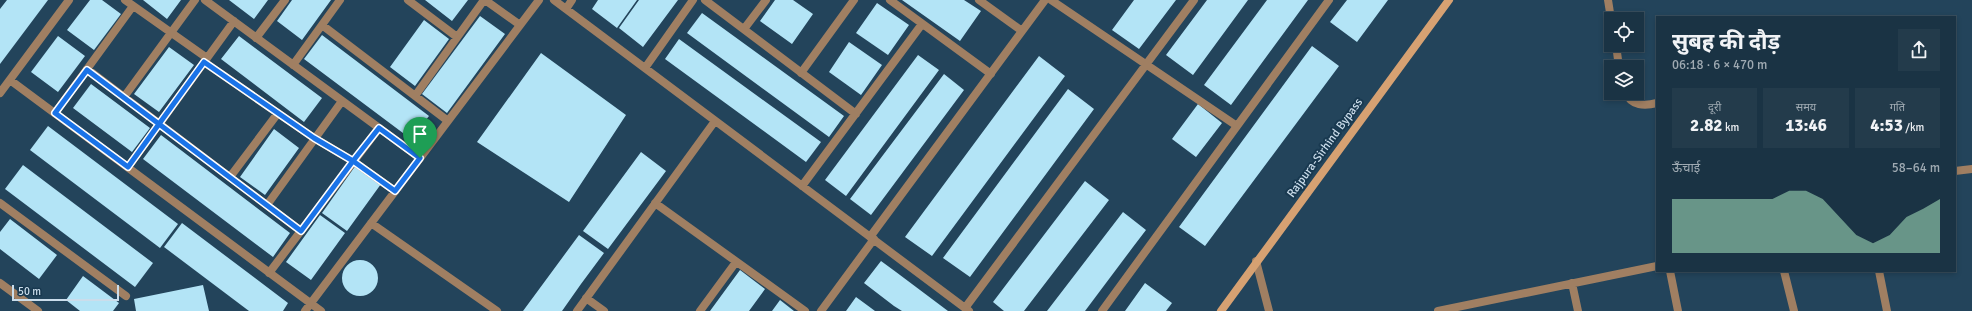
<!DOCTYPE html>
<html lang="hi">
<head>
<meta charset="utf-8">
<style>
	:root { --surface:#1a3344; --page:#233b4b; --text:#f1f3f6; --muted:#9faab2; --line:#384e5d; --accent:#8abfa5 }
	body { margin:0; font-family:Signika,"Noto Sans Devanagari",sans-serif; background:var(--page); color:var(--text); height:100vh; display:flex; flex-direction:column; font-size:15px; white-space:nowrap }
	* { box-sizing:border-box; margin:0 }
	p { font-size:13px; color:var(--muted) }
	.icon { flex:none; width:22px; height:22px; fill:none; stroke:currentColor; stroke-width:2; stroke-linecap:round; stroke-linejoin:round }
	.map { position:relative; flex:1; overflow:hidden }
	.side { position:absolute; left:1656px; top:16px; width:300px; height:256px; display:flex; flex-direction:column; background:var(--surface); border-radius:0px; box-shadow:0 2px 6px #0003,0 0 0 1px var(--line) }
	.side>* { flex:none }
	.buttons { position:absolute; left:1604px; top:12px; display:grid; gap:8px }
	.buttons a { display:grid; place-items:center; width:40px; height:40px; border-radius:0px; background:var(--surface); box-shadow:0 2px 6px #0003,0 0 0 1px var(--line); font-size:20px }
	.scale { position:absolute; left:12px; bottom:10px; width:107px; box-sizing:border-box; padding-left:4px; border:2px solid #cbddeb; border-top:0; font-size:11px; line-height:14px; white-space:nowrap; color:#cbddeb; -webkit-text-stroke:3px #193950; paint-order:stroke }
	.pin { position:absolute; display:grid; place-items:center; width:34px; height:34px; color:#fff; margin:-41px -17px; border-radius:50% 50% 50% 0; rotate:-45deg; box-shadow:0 0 4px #0007 }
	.pin .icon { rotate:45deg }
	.round { display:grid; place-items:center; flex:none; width:42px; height:42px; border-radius:0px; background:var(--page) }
	.overview { display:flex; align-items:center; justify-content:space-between; height:68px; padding:0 16px }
	h1 { font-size:22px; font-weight:700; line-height:30px }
	.metrics { display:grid; grid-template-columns:repeat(3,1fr); gap:6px; height:68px; padding:4px 16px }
	.metrics div { display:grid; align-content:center; border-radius:0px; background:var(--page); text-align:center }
	.metrics b { font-size:17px; font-weight:700 }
	.metrics small { font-size:11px; font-weight:400 }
	.metrics p { font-size:11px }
	.chart { height:112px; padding:8px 16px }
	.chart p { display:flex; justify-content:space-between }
	.chart svg { width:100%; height:72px; margin-top:4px; fill:var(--accent); opacity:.7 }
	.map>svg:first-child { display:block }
</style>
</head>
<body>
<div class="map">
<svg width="1972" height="311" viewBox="0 0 1972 311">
	<rect width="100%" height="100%" fill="#23445b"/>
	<path fill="#b3e4f6" d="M 7,0 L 48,0 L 0,64 L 0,9 Z
		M 90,0 L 102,0 L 121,14 L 94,50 L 67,30 Z
		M 143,0 L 181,0 L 167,19 Z
		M 229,0 L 268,0 L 254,19 Z
		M 292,0 L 331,0 L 302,40 L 277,21 Z
		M 425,0 L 468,0 L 452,21 Z
		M 598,0 L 637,0 L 617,28 L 592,9 Z
		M 639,0 L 678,0 L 643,47 L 619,28 Z
		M 775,0 L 793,0 L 813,14 L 792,44 L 760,21 Z
		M 902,0 L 964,0 L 981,11 L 960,41 Z
		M 1134,0 L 1176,0 L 1139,49 L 1112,30 Z
		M 1207,0 L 1248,0 L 1193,75 L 1166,55 Z
		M 1267,0 L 1308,0 L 1231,105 L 1204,85 Z
		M 1347,0 L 1388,0 L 1357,42 L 1330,22 Z
		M 877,3 L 909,25 L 888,55 L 856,33 Z
		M 702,13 L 844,116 L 829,137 L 687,33 Z
		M 480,16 L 505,34 L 447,113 L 422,94 Z
		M 424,20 L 449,39 L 415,86 L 390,67 Z
		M 322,35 L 429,116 L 411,139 L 304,59 Z
		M 58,36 L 85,56 L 58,92 L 31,72 Z
		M 239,36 L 322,98 L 304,122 L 221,59 Z
		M 679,39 L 821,142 L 806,162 L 665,59 Z
		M 849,42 L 882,65 L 861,95 L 829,72 Z
		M 1312,46 L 1339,66 L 1205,246 L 1179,227 Z
		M 169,47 L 194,65 L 159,112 L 134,94 Z
		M 541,53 L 626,115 L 569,202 L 477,142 Z
		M 918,55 L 939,70 L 846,196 L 825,180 Z
		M 1039,56 L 1065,76 L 932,256 L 905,237 Z
		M 944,74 L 964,90 L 871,215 L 850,199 Z
		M 91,84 L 150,128 L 132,152 L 73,108 Z
		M 1068,89 L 1094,109 L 970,277 L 943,258 Z
		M 1198,104 L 1222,123 L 1196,157 L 1172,139 Z
		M 48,126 L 178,224 L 160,248 L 30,150 Z
		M 274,129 L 299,148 L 265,195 L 240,177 Z
		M 161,135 L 290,233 L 273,257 L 143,159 Z
		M 641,152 L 666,171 L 608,249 L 583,231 Z
		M 23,165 L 153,263 L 135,287 L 5,189 Z
		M 356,165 L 381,184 L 347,231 L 322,213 Z
		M 1085,181 L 1109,200 L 1024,311 L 1004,311 L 993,302 Z
		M 1123,212 L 1146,230 L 1133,247 L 1085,311 L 1047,311 Z
		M 320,215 L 345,233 L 311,280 L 286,262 Z
		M 10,219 L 57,255 L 39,279 L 0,249 L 0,232 Z
		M 182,223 L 288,303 L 283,311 L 249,311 L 164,247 Z
		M 579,235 L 604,253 L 581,284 L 562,311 L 523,311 Z
		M342 278a18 18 0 1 1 36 0a18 18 0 1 1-36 0Z
		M 881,261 L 896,272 L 948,311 L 902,311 L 894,306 L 864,283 Z
		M 740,270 L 765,289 L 749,311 L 710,311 Z
		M 83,276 L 119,303 L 113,311 L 80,311 L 66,300 Z
		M 1145,283 L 1172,303 L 1166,311 L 1125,311 Z
		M 203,285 L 209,311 L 136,311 L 134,299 Z
		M 856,297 L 871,308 L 875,311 L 846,311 Z
		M 780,300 L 794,311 L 772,311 Z"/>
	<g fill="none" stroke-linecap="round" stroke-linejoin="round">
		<path stroke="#a07f62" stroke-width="8" d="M 125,0 L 207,58
			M 205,0 L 420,158
			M 408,0 L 457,37
			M 485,0 L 520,25
			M 554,0 L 969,311
			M 705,0 L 856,114
			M 890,0 L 991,74
			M 979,0 L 1022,31
			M 1051,0 L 1237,126
			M 1608,0 L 1611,19
			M 566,9 L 572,0
			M 322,25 L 448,121
			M 744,29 L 766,0
			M 256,38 L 285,0
			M 1616,45 L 1619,67
			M 204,62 L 314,138 L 353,161 L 395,191
			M 293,65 L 340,0
			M 645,68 L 693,0
			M 87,69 L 301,231
			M 801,73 L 854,0
			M 10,80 L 321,311
			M 0,93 L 69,0
			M 1626,93 C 1631,106 1645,106 1657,103
			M 415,96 L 484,0
			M 124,97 L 195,0
			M 55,113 L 133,6
			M 128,167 L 234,21
			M 1955,171 L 1972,169
			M 230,177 L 278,113
			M 802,186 L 922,24
			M 0,203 L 126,296
			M 655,203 L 805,311
			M 267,205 L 342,101
			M 371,223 L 497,311
			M 870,237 L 1045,0
			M 1256,261 L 1269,311
			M 1670,271 L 1678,311
			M 1784,271 L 1794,311
			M 1879,271 L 1887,311
			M 269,273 L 379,128
			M 0,283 L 38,311
			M 1572,283 L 1578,311
			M 586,298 L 604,311
			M 965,308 L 1194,0
			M 305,311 L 539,0
			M 577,311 L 715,121
			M 700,311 L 736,262
			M 821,311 L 874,239
			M 1102,311 L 1329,0
			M 1438,311 L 1657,266"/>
		<path stroke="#d6a172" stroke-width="8" d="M 1221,311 L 1449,0"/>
	</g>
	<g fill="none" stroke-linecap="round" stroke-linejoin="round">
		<defs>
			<path id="route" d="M 420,158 L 379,128 L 353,161 L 314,138 L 204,62 L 159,124 L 87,70 L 55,113 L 128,167 L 159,124 L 301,231 L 353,161 L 395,191 L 420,158"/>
		</defs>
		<use href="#route" stroke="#fff" stroke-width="8"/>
		<use href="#route" stroke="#1a73e8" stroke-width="5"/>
	</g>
	<g text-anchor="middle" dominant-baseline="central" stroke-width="4" stroke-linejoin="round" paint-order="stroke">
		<g font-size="12" fill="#cbddeb" stroke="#193950">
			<text transform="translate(1325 148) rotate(-54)">Rajpura-Sirhind Bypass</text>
		</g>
	</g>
</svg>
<div class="buttons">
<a><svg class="icon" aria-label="locate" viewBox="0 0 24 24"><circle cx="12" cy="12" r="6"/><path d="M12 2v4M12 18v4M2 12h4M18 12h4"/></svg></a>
<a><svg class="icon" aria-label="layers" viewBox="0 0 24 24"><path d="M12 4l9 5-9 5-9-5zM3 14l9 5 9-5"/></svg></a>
</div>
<div class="scale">50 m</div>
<div class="pin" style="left:420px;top:158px;background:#1e9e55"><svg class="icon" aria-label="arrive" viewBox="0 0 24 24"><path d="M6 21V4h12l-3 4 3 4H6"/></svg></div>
<section class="side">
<div class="overview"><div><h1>सुबह की दौड़</h1><p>06:18 · 6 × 470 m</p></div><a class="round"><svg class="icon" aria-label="share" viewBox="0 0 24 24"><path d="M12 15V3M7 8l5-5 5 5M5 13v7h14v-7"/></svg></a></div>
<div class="metrics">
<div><p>दूरी</p><b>2.82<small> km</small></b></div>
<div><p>समय</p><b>13:46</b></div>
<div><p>गति</p><b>4:53<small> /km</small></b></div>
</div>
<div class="chart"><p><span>ऊँचाई</span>58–64 m</p>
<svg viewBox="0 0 160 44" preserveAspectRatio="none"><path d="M0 44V11L10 11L20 11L30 11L40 11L50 11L60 11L70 6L80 6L90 11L100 22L110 33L120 38L130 33L140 22L150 17L160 11V44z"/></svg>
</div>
</section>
</div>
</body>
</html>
